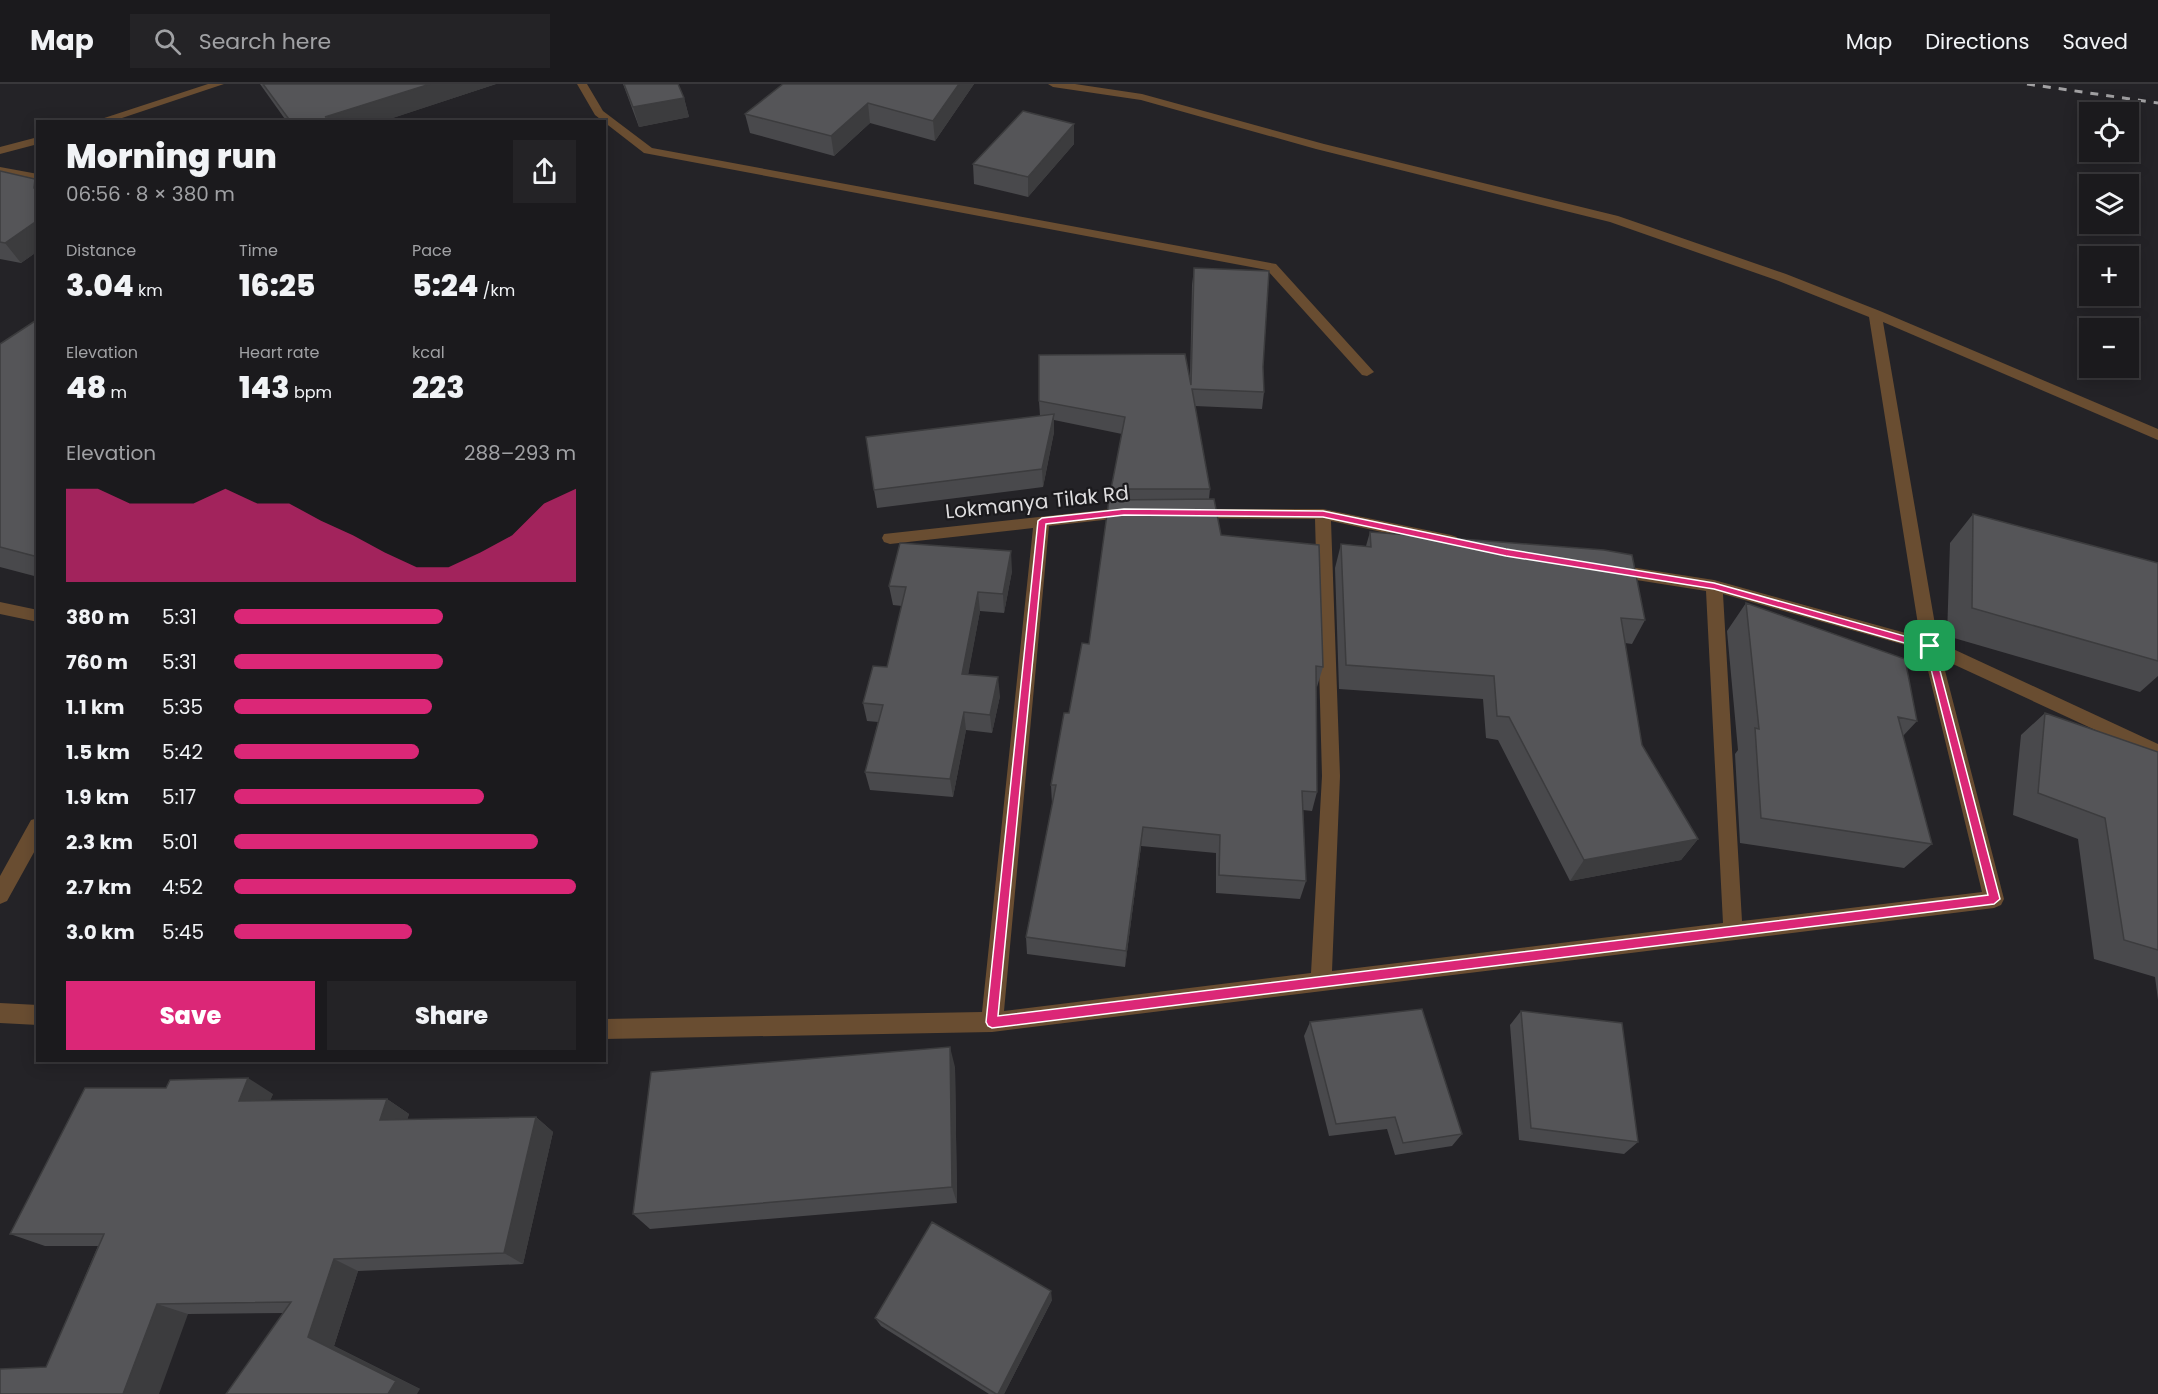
<!DOCTYPE html>
<html lang="en">
<head>
<meta charset="utf-8">
<style>
	:root { --surface:#1b1a1d; --page:#242326; --text:#f1f3f6; --muted:#a0a1a4; --line:#39383b; --accent:#db2777 }
	body { margin:0; font-family:Poppins,sans-serif; background:var(--page); color:var(--text); height:100vh; display:flex; flex-direction:column; font-size:22px; white-space:nowrap }
	* { box-sizing:border-box; margin:0 }
	p { font-size:20px; color:var(--muted) }
	.icon { flex:none; width:33px; height:33px; fill:none; stroke:currentColor; stroke-width:2; stroke-linecap:round; stroke-linejoin:round }
	.map { position:relative; flex:1; overflow:hidden }
	.panel { position:absolute; left:36px; top:36px; width:570px; height:942px; display:flex; flex-direction:column; background:var(--surface); border-radius:0px; box-shadow:0 3px 15px #0003,0 0 0 2px var(--line) }
	.panel>* { flex:none }
	.buttons { position:absolute; left:2079px; top:18px; display:grid; gap:12px }
	.buttons a { display:grid; place-items:center; width:60px; height:60px; border-radius:0px; background:var(--surface); box-shadow:0 3px 15px #0003,0 0 0 2px var(--line); font-size:30px }
	.pin { position:absolute; display:grid; place-items:center; width:51px; height:51px; color:#fff; margin:-26px; border-radius:12px; box-shadow:0 3px 9px #0006 }
	.round { display:grid; place-items:center; flex:none; width:63px; height:63px; border-radius:0px; background:var(--page) }
	.headline { display:flex; align-items:center; justify-content:space-between; height:102px; padding:0 30px }
	h1 { font-size:33px; font-weight:800; line-height:45px }
	.figures { display:grid; grid-template-columns:repeat(3,1fr); gap:9px; height:102px; padding:6px 30px }
	.figures div { display:grid; align-content:center }
	.figures b { font-size:30px; font-weight:800 }
	.figures small { font-size:16px; font-weight:400 }
	.figures p { font-size:16px }
	.chart { height:168px; padding:12px 30px }
	.chart p { display:flex; justify-content:space-between }
	.chart svg { width:100%; height:108px; margin-top:6px; fill:var(--accent); opacity:.7 }
	.action { display:flex; gap:12px; margin-top:auto; padding:12px 30px }
	.action a { flex:1; height:69px; border-radius:0px; background:var(--accent); color:#fff; font-size:24px; font-weight:800; line-height:69px; text-align:center }
	.action a+a { background:var(--page); color:var(--text) }
	ul { padding:0 30px; list-style:none; font-size:20px }
	li { display:grid; grid-template-columns:96px 72px 1fr; align-items:center; height:45px }
	li i { height:15px; border-radius:8px; background:var(--accent) }
	header { display:flex; align-items:center; gap:36px; box-sizing:border-box; height:84px; padding:0 30px; background:var(--surface); border-bottom:2px solid var(--line) }
	header strong { font-size:28px }
	nav { display:flex; gap:33px; margin-inline-start:auto; font-size:21px }
	.search { width:420px; height:54px; background:var(--page); display:flex; align-items:center; gap:15px; box-sizing:border-box; padding:0 21px; border-radius:0px; color:var(--muted); font-size:22px }
	.map>svg:first-child { display:block }
</style>
</head>
<body>
<header>
<strong>Map</strong>
<div class="search"><svg class="icon" aria-label="search" viewBox="0 0 24 24"><circle cx="10" cy="10" r="6"/><path d="M15 15l6 6"/></svg>Search here</div>
<nav><a>Map</a><a>Directions</a><a>Saved</a></nav>
</header>
<div class="map">
<svg width="2158" height="1310" viewBox="0 0 2158 1310">
	<rect width="100%" height="100%" fill="#242327"/>
	<g fill="none" stroke-linecap="round" stroke-linejoin="round">
		<path fill="#694d31" fill-rule="evenodd" d="M 208,0 L 224,0 L 110,38 L 92,38 Z
			M 577,0 L 587,0 L 603,27 L 652,64 L 1276,180 L 1374,288 L 1367,292 L 1362,291 L 1267,186 L 644,69 L 595,31 Z
			M 1048,0 L 1075,0 L 1142,10 L 1324,60 L 1618,132 L 1786,190 L 1880,227 L 2158,345 L 2158,356 L 1883,238 L 1938,558 L 2158,660 L 2158,675 L 1942,575 L 2004,815 L 2001,821 L 1994,824 L 992,948 L 604,955 L 604,935 L 982,928 L 1033,444 L 890,460 L 884,458 L 882,454 L 884,450 L 1130,423 L 1135,424 L 1138,428 L 1135,432 L 1130,433 L 1049,442 L 1004,927 L 1311,889 L 1322,692 L 1315,435 L 1194,434 L 1189,433 L 1186,429 L 1189,425 L 1323,425 L 1451,451 L 1457,453 L 1459,457 L 1457,461 L 1451,463 L 1331,437 L 1340,692 L 1332,887 L 1723,839 L 1706,507 L 1611,492 L 1605,490 L 1603,486 L 1605,482 L 1611,480 L 1714,496 L 1920,553 L 1869,233 L 1776,196 L 1610,138 L 1316,65 L 1141,16 L 1053,3 ZM 1723,510 L 1923,566 L 1982,808 L 1742,837 Z
			M 38,53 L 38,60 L 0,70 L 0,63 Z
			M 0,83 L 38,90 L 38,97 L 0,91 Z
			M 0,518 L 38,526 L 38,538 L 0,530 Z
			M 38,734 L 38,761 L 7,817 L 0,820 L 0,792 L 31,736 Z
			M 0,919 L 38,921 L 38,941 L 0,939 Z"/>
		<path stroke="#a2a1a3" stroke-width="3" stroke-dasharray="8 8" stroke-linecap="butt" d="M 2027,0 L 2158,19"/>
	</g>
	<path fill="#49494c" d="M 260,0 L 496,0 L 383,37 L 396,38 L 287,38 Z
		M 623,0 L 678,0 L 684,14 L 689,33 L 639,43 Z
		M 783,0 L 974,0 L 935,57 L 870,39 L 834,72 L 750,49 L 745,30 Z
		M 1074,40 L 1074,60 L 1028,113 L 974,100 L 973,80 Z
		M 0,87 L 35,95 L 38,99 L 38,167 L 21,179 L 0,175 Z
		M 1194,184 L 1263,283 L 1264,308 L 1262,325 L 1195,322 L 1210,405 L 1209,415 L 1221,451 L 1323,583 L 1317,603 L 1316,603 L 1317,708 L 1312,727 L 1303,726 L 1306,797 L 1300,815 L 1216,809 L 1216,769 L 1141,762 L 1125,883 L 1027,870 L 1026,853 L 1052,720 L 1051,701 L 1069,629 L 1089,560 L 1111,416 L 1111,405 L 1122,350 L 1054,336 L 1054,348 L 1043,403 L 877,424 L 874,406 L 1040,332 L 1039,317 L 1190,296 L 1192,201 Z
		M 38,235 L 38,493 L 0,483 L 0,260 Z
		M 1973,430 L 2158,479 L 2158,592 L 2140,608 L 1947,552 L 1950,459 Z
		M 1370,448 L 1645,536 L 1632,560 L 1625,559 L 1642,661 L 1698,755 L 1681,776 L 1570,797 L 1498,656 L 1486,654 L 1483,615 L 1339,605 L 1335,484 L 1341,460 L 1366,462 Z
		M 1012,487 L 1004,529 L 980,527 L 968,590 L 1000,612 L 992,649 L 966,646 L 953,713 L 870,706 L 865,688 L 878,638 L 867,637 L 863,619 L 887,583 L 902,522 L 893,521 L 889,502 Z
		M 1746,519 L 1917,637 L 1903,652 L 1932,760 L 1904,784 L 1740,759 L 1735,670 L 1738,666 L 1727,547 Z
		M 2045,629 L 2158,668 L 2158,916 L 2155,893 L 2094,875 L 2078,755 L 2013,731 L 2021,651 Z
		M 1521,927 L 1638,1058 L 1624,1070 L 1519,1056 L 1510,941 Z
		M 1310,938 L 1462,1050 L 1452,1062 L 1395,1071 L 1387,1045 L 1329,1052 L 1304,952 Z
		M 955,983 L 957,1119 L 650,1145 L 633,1130 Z
		M 273,1010 L 270,1016 L 387,1015 L 409,1030 L 407,1036 L 536,1033 L 553,1048 L 523,1180 L 358,1187 L 334,1262 L 420,1305 L 226,1310 L 284,1229 L 188,1230 L 46,1283 L 98,1162 L 45,1162 L 10,1150 Z
		M 1052,1216 L 1004,1310 L 989,1310 L 881,1242 L 875,1234 Z"/>
	<path fill="#3c3c3e" d="M 430,0 L 496,0 L 381,38 L 325,33 Z
		M 959,0 L 974,0 L 935,57 L 933,37 Z
		M 684,14 L 689,33 L 639,43 L 633,23 Z
		M 868,19 L 870,39 L 834,72 L 831,52 Z
		M 1074,40 L 1074,60 L 1028,113 L 1028,93 Z
		M 35,95 L 38,99 L 38,109 L 34,104 Z
		M 38,136 L 38,167 L 21,179 L 5,159 Z
		M 1054,330 L 1054,348 L 1043,403 L 1042,385 Z
		M 1011,467 L 1012,487 L 1004,529 L 1003,510 Z
		M 978,508 L 980,527 L 965,608 L 962,590 Z
		M 998,593 L 1000,612 L 992,649 L 990,631 Z
		M 964,628 L 966,646 L 953,713 L 950,695 Z
		M 1143,743 L 1141,762 L 1125,883 L 1126,867 Z
		M 1698,755 L 1681,776 L 1570,797 L 1584,776 Z
		M 950,963 L 955,983 L 957,1119 L 952,1103 Z
		M 248,994 L 273,1010 L 264,1032 L 239,1017 Z
		M 387,1015 L 409,1030 L 402,1051 L 380,1036 Z
		M 536,1033 L 553,1048 L 523,1180 L 504,1169 Z
		M 334,1175 L 358,1187 L 334,1262 L 420,1305 L 417,1310 L 388,1310 L 308,1253 Z
		M 1051,1207 L 1052,1216 L 1004,1310 L 998,1310 Z
		M 157,1220 L 188,1230 L 159,1310 L 123,1310 Z"/>
	<path fill="#555558" stroke="#3c3c3e" stroke-width="1.5" d="M 263,0 L 430,0 L 325,33 L 396,38 L 291,38 Z
		M 624,0 L 678,0 L 684,14 L 633,23 Z
		M 783,0 L 959,0 L 933,37 L 868,19 L 831,52 L 745,30 Z
		M 1023,27 L 1074,40 L 1028,93 L 973,80 Z
		M 0,87 L 35,95 L 34,104 L 38,105 L 38,136 L 5,159 L 0,158 Z
		M 1194,184 L 1269,187 L 1263,283 L 1264,308 L 1192,305 L 1210,405 L 1111,405 L 1125,333 L 1039,317 L 1039,271 L 1185,270 L 1191,301 Z
		M 38,235 L 38,473 L 0,463 L 0,260 Z
		M 1054,330 L 1042,385 L 874,406 L 866,353 Z
		M 1214,415 L 1221,451 L 1319,461 L 1323,583 L 1316,582 L 1317,708 L 1302,707 L 1306,797 L 1219,791 L 1220,751 L 1143,743 L 1126,867 L 1026,853 L 1056,701 L 1051,701 L 1064,629 L 1069,629 L 1082,559 L 1089,560 L 1109,416 Z
		M 1973,430 L 2158,479 L 2158,577 L 1972,524 Z
		M 1370,448 L 1604,466 L 1632,471 L 1645,536 L 1621,534 L 1642,661 L 1698,755 L 1584,776 L 1509,633 L 1497,632 L 1494,592 L 1346,581 L 1341,460 L 1371,463 Z
		M 900,459 L 1011,467 L 1003,510 L 978,508 L 962,590 L 998,593 L 990,631 L 964,628 L 950,695 L 865,688 L 883,621 L 863,619 L 873,582 L 887,583 L 906,503 L 889,502 Z
		M 1746,519 L 1905,575 L 1917,637 L 1898,633 L 1932,760 L 1761,734 L 1755,644 L 1759,645 Z
		M 2045,629 L 2158,668 L 2158,866 L 2124,856 L 2105,734 L 2038,709 Z
		M 1422,925 L 1462,1050 L 1403,1059 L 1395,1033 L 1336,1040 L 1310,938 Z
		M 1521,927 L 1622,939 L 1638,1058 L 1531,1044 Z
		M 950,963 L 952,1103 L 633,1130 L 651,988 Z
		M 248,994 L 239,1017 L 387,1015 L 380,1036 L 536,1033 L 504,1169 L 334,1175 L 308,1253 L 396,1297 L 388,1310 L 226,1310 L 291,1218 L 157,1220 L 123,1310 L 0,1310 L 0,1285 L 46,1283 L 104,1150 L 10,1150 L 85,1004 L 166,1004 L 170,996 Z
		M 932,1138 L 1051,1207 L 998,1310 L 996,1310 L 875,1234 Z"/>
	<path fill="#db2777" stroke="#fff" stroke-width="1.5" fill-rule="evenodd" d="M 1124,425 L 1323,427 L 1506,465 L 1714,499 L 1933,560 L 2000,815 L 1994,820 L 992,944 L 988,942 L 986,938 L 1038,437 L 1042,434 ZM 1124,431 L 1323,433 L 1506,472 L 1714,505 L 1926,565 L 1988,811 L 998,932 L 1046,440 Z"/>
	<g text-anchor="middle" dominant-baseline="central" stroke-width="4.5" stroke-linejoin="round" paint-order="stroke">
		<g font-size="20" fill="#dddcde" stroke="#1b1a1d">
			<text transform="translate(1037 418) rotate(-6)">Lokmanya Tilak Rd</text>
		</g>
	</g>
</svg>
<div class="buttons">
<a><svg class="icon" aria-label="locate" viewBox="0 0 24 24"><circle cx="12" cy="12" r="6"/><path d="M12 2v4M12 18v4M2 12h4M18 12h4"/></svg></a>
<a><svg class="icon" aria-label="layers" viewBox="0 0 24 24"><path d="M12 4l9 5-9 5-9-5zM3 14l9 5 9-5"/></svg></a>
<a>+</a>
<a>−</a>
</div>
<div class="pin" style="left:1930px;top:562px;background:#1e9e55"><svg class="icon" aria-label="arrive" viewBox="0 0 24 24"><path d="M6 21V4h12l-3 4 3 4H6"/></svg></div>
<section class="panel">
<div class="headline"><div><h1>Morning run</h1><p>06:56 · 8 × 380 m</p></div><a class="round"><svg class="icon" aria-label="share" viewBox="0 0 24 24"><path d="M12 15V3M7 8l5-5 5 5M5 13v7h14v-7"/></svg></a></div>
<div class="figures">
<div><p>Distance</p><b>3.04<small> km</small></b></div>
<div><p>Time</p><b>16:25</b></div>
<div><p>Pace</p><b>5:24<small> /km</small></b></div>
</div>
<div class="figures">
<div><p>Elevation</p><b>48<small> m</small></b></div>
<div><p>Heart rate</p><b>143<small> bpm</small></b></div>
<div><p>kcal</p><b>223</b></div>
</div>
<div class="chart"><p><span>Elevation</span>288–293 m</p>
<svg viewBox="0 0 160 44" preserveAspectRatio="none"><path d="M0 44V6L10 6L20 12L30 12L40 12L50 6L60 12L70 12L80 19L90 25L100 32L110 38L120 38L130 32L140 25L150 12L160 6V44z"/></svg>
</div>
<ul>
<li><b>380 m</b>5:31<i style="width:61%"></i></li>
<li><b>760 m</b>5:31<i style="width:61%"></i></li>
<li><b>1.1 km</b>5:35<i style="width:58%"></i></li>
<li><b>1.5 km</b>5:42<i style="width:54%"></i></li>
<li><b>1.9 km</b>5:17<i style="width:73%"></i></li>
<li><b>2.3 km</b>5:01<i style="width:89%"></i></li>
<li><b>2.7 km</b>4:52<i style="width:100%"></i></li>
<li><b>3.0 km</b>5:45<i style="width:52%"></i></li>
</ul>
<div class="action"><a>Save</a><a>Share</a></div>
</section>
</div>
</body>
</html>
